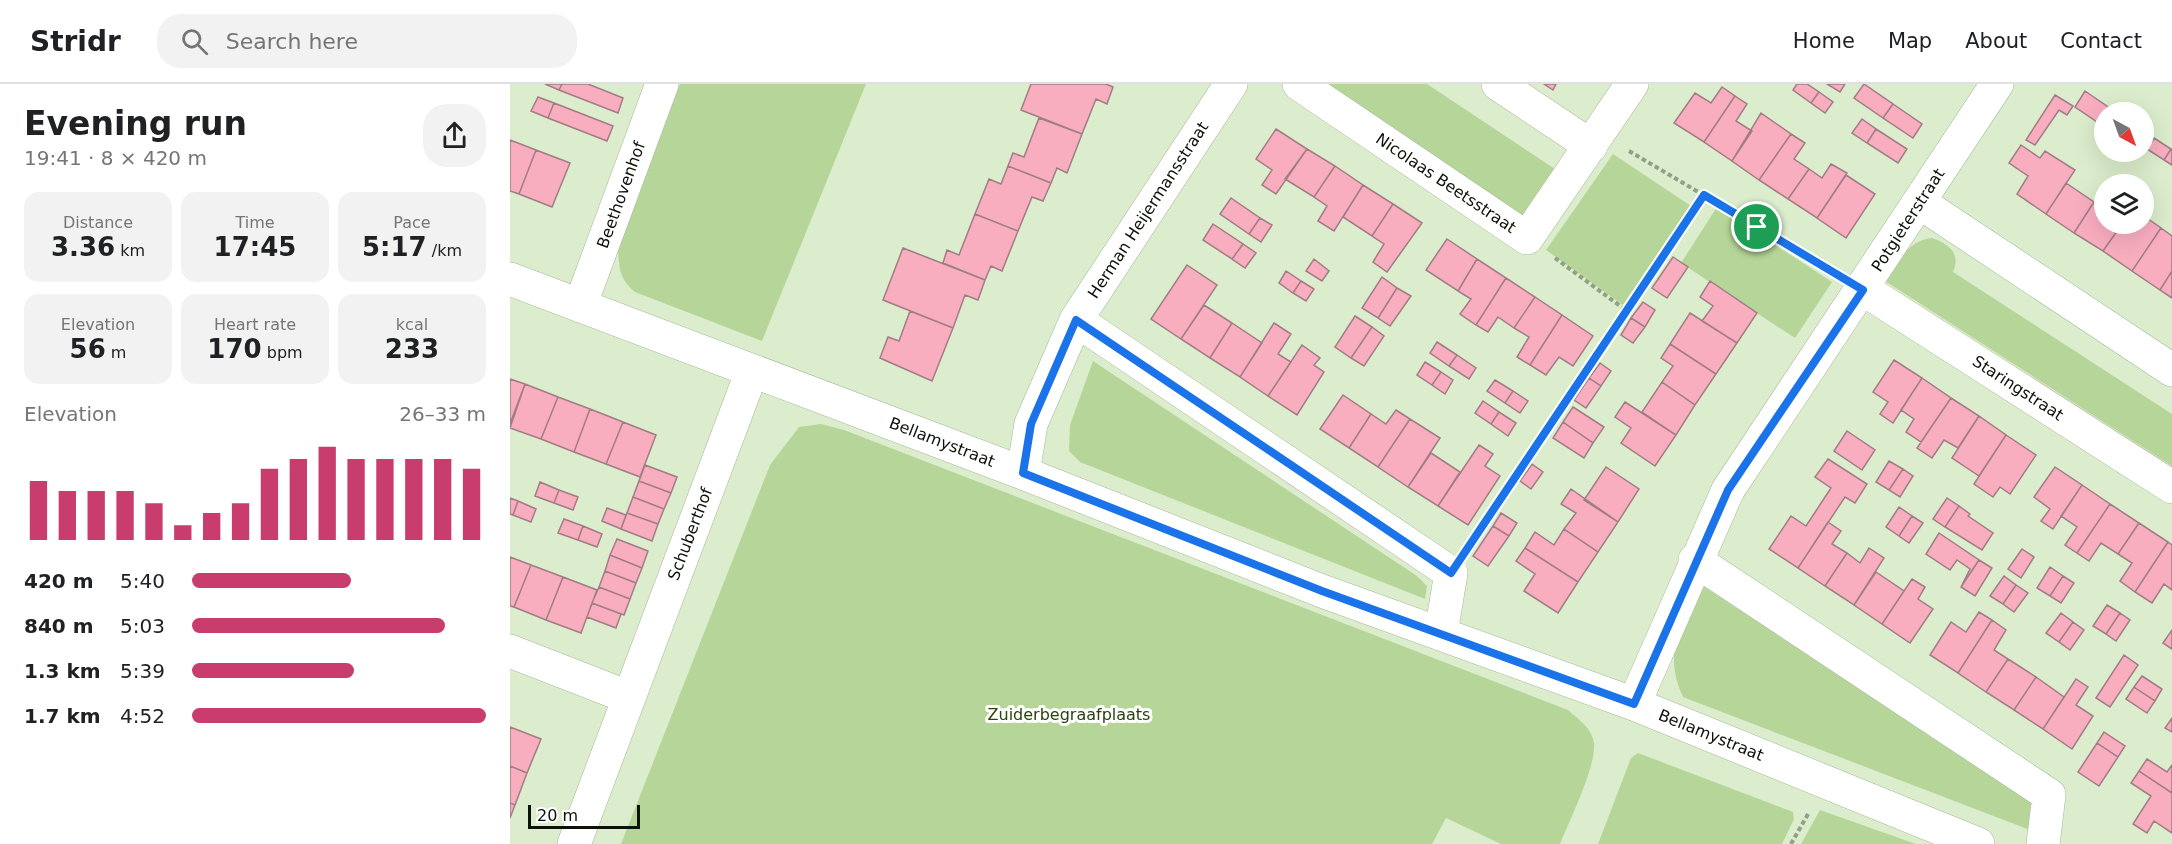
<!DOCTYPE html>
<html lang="en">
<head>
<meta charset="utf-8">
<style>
	:root { --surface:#fff; --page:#f2f2f2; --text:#202124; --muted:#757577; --line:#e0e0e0; --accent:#c83c6e }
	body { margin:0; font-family:"DejaVu Sans",sans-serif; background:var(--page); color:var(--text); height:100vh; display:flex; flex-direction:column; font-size:22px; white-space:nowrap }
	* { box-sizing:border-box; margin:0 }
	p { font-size:20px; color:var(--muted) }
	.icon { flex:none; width:33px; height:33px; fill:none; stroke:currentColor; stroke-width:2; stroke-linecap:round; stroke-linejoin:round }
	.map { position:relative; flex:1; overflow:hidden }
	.side { display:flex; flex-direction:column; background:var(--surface); width:510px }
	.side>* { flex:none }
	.needle { width:39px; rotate:139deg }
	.buttons { position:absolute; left:1584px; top:18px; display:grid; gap:12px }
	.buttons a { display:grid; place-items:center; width:60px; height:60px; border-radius:50%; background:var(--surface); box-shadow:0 6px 24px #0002; font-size:30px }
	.scale { position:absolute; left:18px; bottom:15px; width:112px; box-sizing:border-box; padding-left:6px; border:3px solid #0c1207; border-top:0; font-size:16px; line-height:21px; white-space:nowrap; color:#0c1207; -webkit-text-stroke:4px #fff; paint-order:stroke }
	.pin { position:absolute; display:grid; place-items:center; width:51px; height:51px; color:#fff; margin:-26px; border:3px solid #fff; border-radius:50%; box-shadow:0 2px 6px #0007 }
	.round { display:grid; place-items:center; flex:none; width:63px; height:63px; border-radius:24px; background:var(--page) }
	.summary { display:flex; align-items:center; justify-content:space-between; height:102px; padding:0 24px }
	h1 { font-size:33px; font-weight:700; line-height:45px }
	.figures { display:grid; grid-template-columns:repeat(3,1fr); gap:9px; height:102px; padding:6px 24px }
	.figures div { display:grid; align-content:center; border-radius:15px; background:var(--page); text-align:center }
	.figures b { font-size:26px; font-weight:700 }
	.figures small { font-size:16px; font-weight:400 }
	.figures p { font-size:16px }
	.chart { height:168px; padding:12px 24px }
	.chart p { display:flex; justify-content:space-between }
	.chart svg { width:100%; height:108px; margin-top:6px; stroke:var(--accent); stroke-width:6 }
	ul { padding:0 24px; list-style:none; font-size:20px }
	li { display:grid; grid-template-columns:96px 72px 1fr; align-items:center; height:45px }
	li i { height:15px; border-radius:8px; background:var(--accent) }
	header { display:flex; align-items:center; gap:36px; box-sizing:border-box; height:84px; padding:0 30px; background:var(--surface); border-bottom:2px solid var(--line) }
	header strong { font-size:28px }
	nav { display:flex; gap:33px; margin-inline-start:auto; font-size:21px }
	.search { width:420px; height:54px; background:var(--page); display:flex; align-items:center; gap:15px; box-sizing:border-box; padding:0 21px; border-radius:24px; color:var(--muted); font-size:22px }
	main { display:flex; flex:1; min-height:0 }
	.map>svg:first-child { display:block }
</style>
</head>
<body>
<header>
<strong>Stridr</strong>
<div class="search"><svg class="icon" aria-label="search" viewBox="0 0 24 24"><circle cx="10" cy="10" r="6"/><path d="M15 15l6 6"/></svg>Search here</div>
<nav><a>Home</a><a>Map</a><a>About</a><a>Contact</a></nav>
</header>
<main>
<section class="side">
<div class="summary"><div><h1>Evening run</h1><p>19:41 · 8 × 420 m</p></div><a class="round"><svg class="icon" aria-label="share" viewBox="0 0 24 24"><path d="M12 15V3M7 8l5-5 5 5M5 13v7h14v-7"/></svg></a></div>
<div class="figures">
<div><p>Distance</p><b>3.36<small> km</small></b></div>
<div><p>Time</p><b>17:45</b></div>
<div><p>Pace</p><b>5:17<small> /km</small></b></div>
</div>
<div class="figures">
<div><p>Elevation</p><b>56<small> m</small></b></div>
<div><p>Heart rate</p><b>170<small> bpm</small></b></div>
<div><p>kcal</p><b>233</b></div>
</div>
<div class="chart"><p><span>Elevation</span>26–33 m</p>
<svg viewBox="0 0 160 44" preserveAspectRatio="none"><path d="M5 44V20M15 44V24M25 44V24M35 44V24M45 44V29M55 44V38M65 44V33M75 44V29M85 44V15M95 44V11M105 44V6M115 44V11M125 44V11M135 44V11M145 44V11M155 44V15"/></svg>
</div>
<ul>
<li><b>420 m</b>5:40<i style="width:54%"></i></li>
<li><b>840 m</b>5:03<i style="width:86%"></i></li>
<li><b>1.3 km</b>5:39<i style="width:55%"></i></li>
<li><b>1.7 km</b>4:52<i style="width:100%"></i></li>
</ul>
</section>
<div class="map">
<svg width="1662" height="760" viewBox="0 0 1662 760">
	<rect width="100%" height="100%" fill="#dbedcc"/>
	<path fill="#b6d699" d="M 170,0 L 356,0 L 252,257 L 125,208 C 109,195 109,183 108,164 Z
		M 813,0 L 917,0 L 1051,89 L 1019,137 Z
		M 1103,70 L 1181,122 L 1113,221 L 1036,166 Z
		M 1207,123 L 1322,198 L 1285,254 L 1171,179 Z
		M 1422,154 C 1439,160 1451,169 1443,188 L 1662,330 L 1662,382 L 1375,197 C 1388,178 1398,156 1422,154 Z
		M 583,277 L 907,492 L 917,502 L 915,515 L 570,378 L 559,367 L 560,341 Z
		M 311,340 L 334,346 L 1058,626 C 1068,635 1082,644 1084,659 C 1087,680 1059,738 1050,760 L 991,760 L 936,734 L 922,760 L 111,760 L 260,381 L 289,343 Z
		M 1191,501 L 1525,717 L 1520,746 L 1173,613 C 1152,568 1172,542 1191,501 Z
		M 1128,669 L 1283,728 L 1284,735 L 1272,760 L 1088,760 L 1121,674 Z
		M 1310,726 L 1406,760 L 1291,760 Z"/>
	<path fill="#f9aec0" stroke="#a17c85" stroke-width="1.5" d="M 35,0 L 52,0 L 49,6 Z
		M 52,0 L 78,0 L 113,14 L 108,29 L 49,6 Z
		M 521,0 L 596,0 L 603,3 L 597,20 L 586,15 L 572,50 L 511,26 Z
		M 1034,0 L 1046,0 L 1043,6 Z
		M 1287,0 L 1297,0 L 1309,8 L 1301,19 L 1283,6 Z
		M 1317,0 L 1335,0 L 1330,8 Z
		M 1354,0 L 1383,20 L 1373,34 L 1344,14 Z
		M 1212,3 L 1225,12 L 1194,58 L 1164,39 L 1185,9 L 1201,19 Z
		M 1575,7 L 1604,27 L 1594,28 L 1593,42 L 1565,23 Z
		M 1309,8 L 1323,18 L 1315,29 L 1301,19 Z
		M 1545,11 L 1563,22 L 1557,31 L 1549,26 L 1525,61 L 1516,56 Z
		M 1225,12 L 1237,20 L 1226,37 L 1242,47 L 1222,77 L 1194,58 Z
		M 28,13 L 44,19 L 38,34 L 21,27 Z
		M 44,19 L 103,42 L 97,57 L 38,34 Z
		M 1383,20 L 1412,40 L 1403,54 L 1373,34 Z
		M 1251,29 L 1281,50 L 1249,96 L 1222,77 Z
		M 529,34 L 572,50 L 557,89 L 547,84 L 541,99 L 498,82 L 503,69 L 514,73 Z
		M 1352,35 L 1366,45 L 1357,59 L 1342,49 Z
		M 766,45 L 797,65 L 766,110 L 752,101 L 762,86 L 746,75 Z
		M 1366,45 L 1397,65 L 1388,79 L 1357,59 Z
		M 1281,50 L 1295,59 L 1284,75 L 1299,85 L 1278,115 L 1249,96 Z
		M 1644,54 L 1661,65 L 1654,76 L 1637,65 Z
		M 0,56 L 26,66 L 9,110 L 0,107 Z
		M 1511,61 L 1530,74 L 1535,67 L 1565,86 L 1536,130 L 1507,110 L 1518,92 L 1499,79 Z
		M 797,65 L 825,82 L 804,113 L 775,95 Z
		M 1661,65 L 1662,65 L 1662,81 L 1654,76 Z
		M 26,66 L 60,79 L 42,123 L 9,110 Z
		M 1321,80 L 1337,89 L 1307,134 L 1278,115 L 1299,85 L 1312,94 Z
		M 498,82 L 541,99 L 533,117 L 522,113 L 508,147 L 465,130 L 479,95 L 491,100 Z
		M 825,82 L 853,101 L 824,147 L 808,137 L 817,122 L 804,113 Z
		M 1336,91 L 1365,110 L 1336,154 L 1307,134 Z
		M 1556,99 L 1584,118 L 1564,149 L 1536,130 Z
		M 853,101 L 883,120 L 862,152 L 833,133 Z
		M 721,114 L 750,134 L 739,150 L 710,130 Z
		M 1584,118 L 1594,125 L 1594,140 L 1612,140 L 1593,167 L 1564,149 Z
		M 883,120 L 912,139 L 877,188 L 863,178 L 874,160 L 862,152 Z
		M 465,130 L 508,147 L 492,187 L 481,182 L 475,196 L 433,179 L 437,166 L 449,171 Z
		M 1634,132 L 1651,144 L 1622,187 L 1593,167 L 1612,140 L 1634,140 Z
		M 750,134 L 762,141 L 751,158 L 739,150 Z
		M 703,140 L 733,160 L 722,175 L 693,156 Z
		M 1651,144 L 1662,152 L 1662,187 L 1650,206 L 1622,187 Z
		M 937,155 L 967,175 L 948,207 L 916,186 Z
		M 733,160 L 746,169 L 735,184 L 722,175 Z
		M 393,164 L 475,196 L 468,216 L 455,211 L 443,244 L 373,216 Z
		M 1163,173 L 1178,183 L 1157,214 L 1142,204 Z
		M 804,175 L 819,187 L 812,197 L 796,187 Z
		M 967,175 L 996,194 L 966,241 L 950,230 L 961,215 L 948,207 Z
		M 677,181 L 707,201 L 671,255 L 641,235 Z
		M 776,187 L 791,197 L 783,209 L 769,199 Z
		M 1662,187 L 1662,214 L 1650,206 Z
		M 872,193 L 887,204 L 868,234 L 852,224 Z
		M 996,194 L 1025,213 L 1004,244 L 988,233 L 978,248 L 966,241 Z
		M 791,197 L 804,205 L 796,217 L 783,209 Z
		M 1200,197 L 1247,229 L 1227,259 L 1192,237 L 1203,222 L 1190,213 Z
		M 887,204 L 901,212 L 880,242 L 868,234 Z
		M 1025,213 L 1052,231 L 1020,281 L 1007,273 L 1019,253 L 1004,244 Z
		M 1133,218 L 1145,226 L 1135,243 L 1121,234 Z
		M 694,221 L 722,239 L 700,274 L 671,255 Z
		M 400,227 L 443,244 L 422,297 L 370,274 L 378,253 L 389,257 Z
		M 1180,229 L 1227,259 L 1206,290 L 1160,260 Z
		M 1052,231 L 1083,252 L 1063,282 L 1049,273 L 1036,291 L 1020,281 Z
		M 845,232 L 862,243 L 841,274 L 825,263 Z
		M 1121,234 L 1135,243 L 1123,259 L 1111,251 Z
		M 722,239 L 752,259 L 730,293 L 700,274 Z
		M 764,239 L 781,250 L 768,270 L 781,278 L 758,312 L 730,293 Z
		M 862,243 L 874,252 L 854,282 L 841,274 Z
		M 927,258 L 947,271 L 939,282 L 920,269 Z
		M 1160,260 L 1206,290 L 1185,321 L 1152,298 L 1163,282 L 1151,274 Z
		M 792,261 L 810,274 L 804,281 L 814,288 L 787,331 L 758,312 Z
		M 947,271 L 966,284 L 959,295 L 939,282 Z
		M 1384,276 L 1412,294 L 1383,339 L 1370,330 L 1378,318 L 1363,308 Z
		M 915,278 L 931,288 L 922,301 L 907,291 Z
		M 1090,279 L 1101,287 L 1091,302 L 1079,294 Z
		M 931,288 L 943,296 L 935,310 L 922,301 Z
		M 1079,294 L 1091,302 L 1076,324 L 1064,316 Z
		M 1412,294 L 1441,314 L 1411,358 L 1396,348 L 1404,335 L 1391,326 Z
		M 0,295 L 15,300 L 0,340 Z
		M 985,296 L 1003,307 L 995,319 L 977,307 Z
		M 1152,298 L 1185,321 L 1166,351 L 1132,328 Z
		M 15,300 L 48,313 L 31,355 L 0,344 Z
		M 1003,307 L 1018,317 L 1010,329 L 995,319 Z
		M 833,311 L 861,330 L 839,364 L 810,345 Z
		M 48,313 L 80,325 L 64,368 L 31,355 Z
		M 1441,314 L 1469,332 L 1448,364 L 1434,356 L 1422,374 L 1407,364 Z
		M 973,317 L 989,328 L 981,340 L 965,329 Z
		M 1115,318 L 1166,351 L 1145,382 L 1111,359 L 1121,344 L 1105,333 Z
		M 1063,323 L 1094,343 L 1083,359 L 1053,338 Z
		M 80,325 L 113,338 L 96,380 L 64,368 Z
		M 886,326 L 900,335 L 868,383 L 839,364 L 861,330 L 876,340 Z
		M 989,328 L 1006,339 L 998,352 L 981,340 Z
		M 1469,332 L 1496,351 L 1469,392 L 1442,374 Z
		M 900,335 L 930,354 L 898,403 L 868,383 Z
		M 113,338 L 146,351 L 130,393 L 96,380 Z
		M 1053,338 L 1083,359 L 1074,374 L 1043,354 Z
		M 1337,347 L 1365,366 L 1352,386 L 1324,367 Z
		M 1496,351 L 1526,371 L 1500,410 L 1490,403 L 1483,413 L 1464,400 Z
		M 969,361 L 983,370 L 975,382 L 990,392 L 958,441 L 928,422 Z
		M 921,369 L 950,388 L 928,422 L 898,403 Z
		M 1318,375 L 1357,400 L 1345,419 L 1335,413 L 1288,484 L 1259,465 L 1281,432 L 1296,442 L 1321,404 L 1305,393 Z
		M 1379,377 L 1393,385 L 1379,406 L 1366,398 Z
		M 1022,380 L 1033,388 L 1021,405 L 1010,397 Z
		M 135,381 L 167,393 L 161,409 L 129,397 Z
		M 1096,383 L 1129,405 L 1108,438 L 1074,416 Z
		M 1545,383 L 1572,401 L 1543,445 L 1531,437 L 1540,425 L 1524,413 Z
		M 1393,385 L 1403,392 L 1390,413 L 1379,406 Z
		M 129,397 L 161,409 L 154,425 L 123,413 Z
		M 30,398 L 49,406 L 44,419 L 25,412 Z
		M 1572,401 L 1600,420 L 1567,469 L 1555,461 L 1567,443 L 1551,432 Z
		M 1061,405 L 1108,438 L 1088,468 L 1054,445 L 1066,429 L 1051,420 Z
		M 49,406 L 68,413 L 63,426 L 44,419 Z
		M 123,413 L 154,425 L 148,440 L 117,429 Z
		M 0,414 L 8,417 L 3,431 L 0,430 Z
		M 1437,414 L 1449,422 L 1435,443 L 1423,435 Z
		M 8,417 L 26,425 L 21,438 L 3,431 Z
		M 1600,420 L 1629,439 L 1608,470 L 1591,459 L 1579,477 L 1567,469 Z
		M 1449,422 L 1460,430 L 1458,432 L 1483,449 L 1472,466 L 1435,443 Z
		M 1389,423 L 1402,432 L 1389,452 L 1376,443 Z
		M 97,424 L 116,431 L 111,445 L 92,437 Z
		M 117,429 L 148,440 L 142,457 L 111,445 Z
		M 991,429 L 1007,439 L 999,452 L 983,442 Z
		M 1402,432 L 1413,439 L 1399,459 L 1389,452 Z
		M 54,435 L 73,442 L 68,456 L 48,449 Z
		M 1318,438 L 1331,447 L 1322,460 L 1337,469 L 1315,502 L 1288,484 Z
		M 1629,439 L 1658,458 L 1625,508 L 1610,497 L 1622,479 L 1608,470 Z
		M 73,442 L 92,450 L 87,463 L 68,456 Z
		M 983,442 L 999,452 L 978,482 L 963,472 Z
		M 1054,445 L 1088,468 L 1068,498 L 1015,464 L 1025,448 L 1044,461 Z
		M 1429,449 L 1469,476 L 1451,503 L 1460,485 L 1447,476 L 1440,486 L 1416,470 Z
		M 107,455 L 138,467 L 132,484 L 100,471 Z
		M 1658,458 L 1662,461 L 1662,506 L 1654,500 L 1642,519 L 1625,508 Z
		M 1015,464 L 1068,498 L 1048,529 L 1014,507 L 1025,490 L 1006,477 Z
		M 1359,464 L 1374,474 L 1344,521 L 1315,502 L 1337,469 L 1350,479 Z
		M 1512,465 L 1524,473 L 1511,494 L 1498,485 Z
		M 100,471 L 132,484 L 126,499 L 95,487 Z
		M 0,473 L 21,481 L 4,523 L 0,522 Z
		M 1469,476 L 1482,484 L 1465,512 L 1451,503 Z
		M 21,481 L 53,493 L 36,536 L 4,523 Z
		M 1540,483 L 1553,492 L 1540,512 L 1527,504 Z
		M 95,487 L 126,499 L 120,515 L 89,503 Z
		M 1366,488 L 1394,507 L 1372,540 L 1344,521 Z
		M 1494,492 L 1506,501 L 1493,520 L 1480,512 Z
		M 1553,492 L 1564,499 L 1551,519 L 1540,512 Z
		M 53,493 L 87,506 L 71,549 L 36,536 Z
		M 1402,495 L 1415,503 L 1408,515 L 1423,525 L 1400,559 L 1372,540 Z
		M 1506,501 L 1518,509 L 1504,528 L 1493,520 Z
		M 89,503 L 120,515 L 114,531 L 82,519 Z
		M 82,519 L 111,530 L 106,544 L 77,533 Z
		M 1597,521 L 1610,529 L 1596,550 L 1583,542 Z
		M 1469,528 L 1482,536 L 1448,589 L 1420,571 L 1441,538 L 1456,548 Z
		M 1551,529 L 1563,538 L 1549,558 L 1536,549 Z
		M 1610,529 L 1620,536 L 1606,557 L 1596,550 Z
		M 1482,536 L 1496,546 L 1484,566 L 1498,575 L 1476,608 L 1448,589 Z
		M 1563,538 L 1574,546 L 1560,566 L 1549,558 Z
		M 1662,546 L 1662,565 L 1653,559 Z
		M 1614,571 L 1628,581 L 1600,623 L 1586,614 Z
		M 1498,575 L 1526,593 L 1504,626 L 1476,608 Z
		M 1632,592 L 1652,605 L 1645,617 L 1624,603 Z
		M 1526,593 L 1554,613 L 1533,645 L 1504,626 Z
		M 1566,595 L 1578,603 L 1566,621 L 1583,632 L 1562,665 L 1533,645 Z
		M 1624,603 L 1645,617 L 1637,629 L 1616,615 Z
		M 1662,634 L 1662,648 L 1655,644 Z
		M 0,643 L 31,655 L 17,689 L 0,682 Z
		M 1594,648 L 1615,662 L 1608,673 L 1587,659 Z
		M 1587,659 L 1608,673 L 1589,702 L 1568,688 Z
		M 1637,675 L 1657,688 L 1662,681 L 1662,709 L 1629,687 Z
		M 0,682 L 17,689 L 5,721 L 0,719 Z
		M 1629,687 L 1662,709 L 1662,749 L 1644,737 L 1637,749 L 1623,740 L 1641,712 L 1621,699 Z
		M 0,719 L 5,721 L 0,734 Z"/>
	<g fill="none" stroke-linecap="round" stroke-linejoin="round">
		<defs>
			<path id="minor" d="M 789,0 L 1017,154 L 1122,0
				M 988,0 L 1081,62
				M 1409,118 L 1662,286
				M 0,195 L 513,389 L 812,507 L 1124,620 L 1468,760
				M 1353,205 L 1662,403
				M 70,222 L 152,0
				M 566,236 L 941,489 L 931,549
				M 513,389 L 521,340 L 566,236 L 721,0
				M 1185,476 L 1539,711 L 1533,760
				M 0,567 L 118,613
				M 1124,620 L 1218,406 L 1487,0
				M 64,760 L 242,287"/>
		</defs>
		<use href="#minor" stroke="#a6b798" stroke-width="34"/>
		<path stroke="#92a087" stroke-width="4" stroke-dasharray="4.5 3" stroke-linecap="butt" d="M 1119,67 L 1322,187
			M 1045,174 L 1117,227
			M 961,459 L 1194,112
			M 1281,760 L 1298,730"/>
		<use href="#minor" stroke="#fff" stroke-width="33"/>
	</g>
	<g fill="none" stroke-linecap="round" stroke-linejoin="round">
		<defs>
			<path id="route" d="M 1194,111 L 1353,206 L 1218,406 L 1124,620 L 812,507 L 513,389 L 521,340 L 566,236 L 941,489 Z"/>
		</defs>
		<use href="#route" stroke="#fff" stroke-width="12"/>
		<use href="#route" stroke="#1a73e8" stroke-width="8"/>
	</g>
	<g text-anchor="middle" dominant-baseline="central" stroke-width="6" stroke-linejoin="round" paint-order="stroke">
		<g font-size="16" fill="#0c1207" stroke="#fff">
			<text transform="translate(936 99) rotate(34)">Nicolaas Beetsstraat</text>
			<text transform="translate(111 111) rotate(-70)">Beethovenhof</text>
			<text transform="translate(638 126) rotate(-57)">Herman Heijermansstraat</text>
			<text transform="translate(1398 136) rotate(-57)">Potgieterstraat</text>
			<text transform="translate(1508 304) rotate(33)">Staringstraat</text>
			<text transform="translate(432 358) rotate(21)">Bellamystraat</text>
			<text transform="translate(180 450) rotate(-69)">Schuberthof</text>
			<text transform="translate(1201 651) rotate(22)">Bellamystraat</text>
		</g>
		<g font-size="16" fill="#2a430b" stroke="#fff">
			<text x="559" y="630">Zuiderbegraafplaats</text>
		</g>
	</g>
</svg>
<div class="buttons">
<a><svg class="needle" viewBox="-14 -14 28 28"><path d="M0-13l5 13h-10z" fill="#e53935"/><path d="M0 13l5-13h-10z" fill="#757577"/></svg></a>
<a><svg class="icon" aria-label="layers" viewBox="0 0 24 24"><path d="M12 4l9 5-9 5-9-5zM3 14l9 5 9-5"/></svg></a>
</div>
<div class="scale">20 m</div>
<div class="pin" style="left:1247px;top:143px;background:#1e9e55"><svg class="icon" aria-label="arrive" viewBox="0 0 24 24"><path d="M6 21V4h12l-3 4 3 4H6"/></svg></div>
</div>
</main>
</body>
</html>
